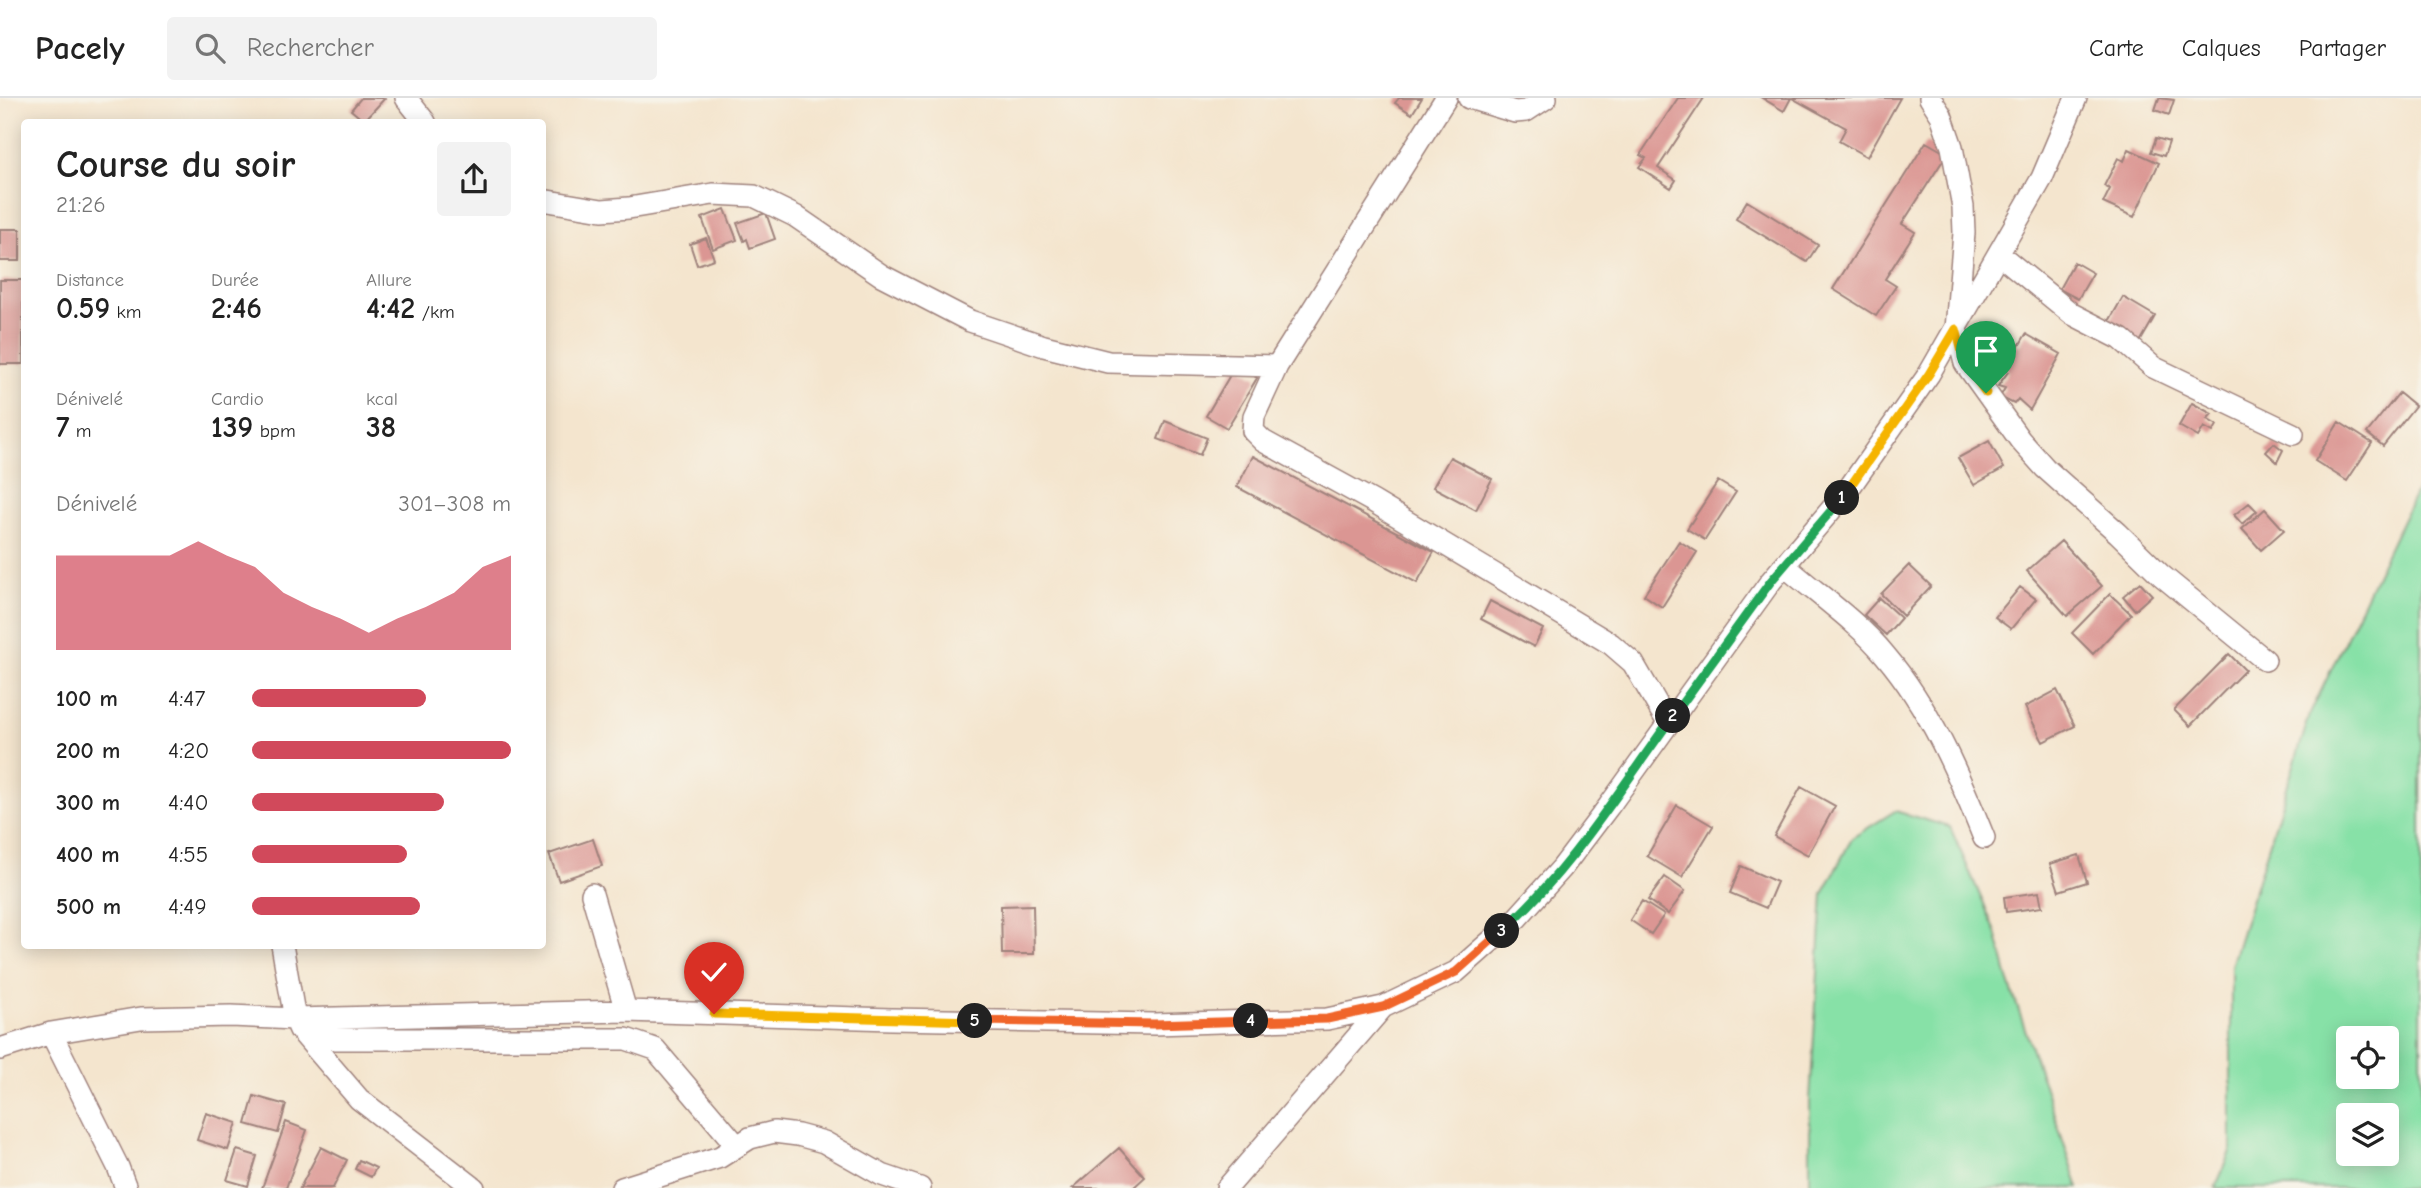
<!DOCTYPE html>
<html lang="fr">
<head>
<meta charset="utf-8">
<style>
	:root { --surface:#fff; --page:#f2f2f2; --text:#222; --muted:#767676; --line:#e0e0e0; --accent:#d1495b }
	body { margin:0; font-family:"Comic Neue",sans-serif; background:var(--page); color:var(--text); height:100vh; display:flex; flex-direction:column; font-size:26px; white-space:nowrap }
	* { box-sizing:border-box; margin:0 }
	p { font-size:23px; color:var(--muted) }
	.icon { flex:none; width:38px; height:38px; fill:none; stroke:currentColor; stroke-width:2; stroke-linecap:round; stroke-linejoin:round }
	.map { position:relative; flex:1; overflow:hidden }
	.sheet { position:absolute; left:21px; top:21px; width:525px; height:830px; display:flex; flex-direction:column; background:var(--surface); border-radius:7px; box-shadow:0 4px 18px #0003 }
	.sheet>* { flex:none }
	.buttons { position:absolute; left:2336px; top:928px; display:grid; gap:14px }
	.buttons a { display:grid; place-items:center; width:63px; height:63px; border-radius:7px; background:var(--surface); box-shadow:0 4px 18px #0003; font-size:35px }
	.pin { position:absolute; display:grid; place-items:center; width:60px; height:60px; color:#fff; margin:-72px -30px; border-radius:50% 50% 50% 0; rotate:-45deg; box-shadow:0 0 7px #0007 }
	.pin .icon { rotate:45deg }
	.km { position:absolute; width:35px; height:35px; margin:-18px; border-radius:50%; background:#222; color:#fff; font-size:19px; line-height:35px; text-align:center }
	.round { display:grid; place-items:center; flex:none; width:74px; height:74px; border-radius:7px; background:var(--page) }
	.overview { display:flex; align-items:center; justify-content:space-between; height:119px; padding:0 35px }
	h1 { font-size:38px; font-weight:700; line-height:52px }
	.metrics { display:grid; grid-template-columns:repeat(3,1fr); gap:10px; height:119px; padding:7px 35px }
	.metrics div { display:grid; align-content:center }
	.metrics b { font-size:30px; font-weight:700 }
	.metrics small { font-size:19px; font-weight:400 }
	.metrics p { font-size:19px }
	.chart { height:196px; padding:14px 35px }
	.chart p { display:flex; justify-content:space-between }
	.chart svg { width:100%; height:126px; margin-top:7px; fill:var(--accent); opacity:.7 }
	ul { padding:0 35px; list-style:none; font-size:23px }
	li { display:grid; grid-template-columns:112px 84px 1fr; align-items:center; height:52px }
	li i { height:18px; border-radius:9px; background:var(--accent) }
	header { display:flex; align-items:center; gap:42px; box-sizing:border-box; height:98px; padding:0 35px; background:var(--surface); border-bottom:2px solid var(--line) }
	header strong { font-size:33px }
	nav { display:flex; gap:38px; margin-inline-start:auto; font-size:24px }
	.search { width:490px; height:63px; background:var(--page); display:flex; align-items:center; gap:18px; box-sizing:border-box; padding:0 24px; border-radius:7px; color:var(--muted); font-size:26px }
	.map>svg:first-child { display:block }
</style>
</head>
<body>
<header>
<strong>Pacely</strong>
<div class="search"><svg class="icon" aria-label="search" viewBox="0 0 24 24"><circle cx="10" cy="10" r="6"/><path d="M15 15l6 6"/></svg>Rechercher</div>
<nav><a>Carte</a><a>Calques</a><a>Partager</a></nav>
</header>
<div class="map">
<svg width="2421" height="1090" viewBox="0 0 2421 1090">
	<rect width="100%" height="100%" fill="#f7f3e8"/>
	<filter id="ink" filterUnits="userSpaceOnUse"><feTurbulence type="fractalNoise" baseFrequency=".0143" numOctaves="2"/><feDisplacementMap in="SourceGraphic" scale="14" xChannelSelector="R" yChannelSelector="G"/><feConvolveMatrix kernelMatrix="1 2 1 2 8 2 1 2 1" color-interpolation-filters="sRGB"/></filter>
	<filter id="wash" filterUnits="userSpaceOnUse"><feTurbulence type="fractalNoise" baseFrequency=".00686" numOctaves="4" result="noise"/><feDisplacementMap in="SourceGraphic" scale="28" xChannelSelector="R" yChannelSelector="G"/><feGaussianBlur stdDeviation="1.57" result="paint"/><feColorMatrix in="noise" values="0 0 0 0 0 0 0 0 0 0 0 0 0 0 0 0 0 1.4 0 .05"/><feComposite in="paint" operator="in"/></filter>
	<g filter="url(#wash)">
		<rect width="100%" height="100%" fill="#f4e5ce"/>
		<path fill="#87e1a7" stroke="#688069" stroke-width="2" fill-rule="evenodd" d="M 2421,383 L 2421,1090 L 2215,1090 L 2231,1054 L 2231,868 L 2310,616 ZM 2348,940 L 2387,940 L 2387,978 L 2348,978 ZM 2348,1017 L 2387,1017 L 2387,1055 L 2348,1055 Z
			M 1895,713 L 1950,729 L 1996,834 L 2008,881 L 2079,1090 L 1810,1090 L 1810,1001 L 1823,796 L 1852,740 Z"/>
		<g id="blocks">
			<path fill="#db9693" d="M 361,0 L 385,0 L 364,23 L 351,12 Z
				M 1399,0 L 1422,0 L 1412,16 L 1395,5 Z
				M 1678,0 L 1704,0 L 1658,70 L 1676,82 L 1671,90 L 1639,69 L 1646,60 L 1640,57 Z
				M 1762,0 L 1791,0 L 1784,13 Z
				M 1792,0 L 1900,0 L 1867,59 L 1839,43 L 1846,30 Z
				M 2159,0 L 2174,2 L 2169,17 L 2155,12 Z
				M 2156,40 L 2169,44 L 2164,58 L 2151,54 Z
				M 1926,44 L 1947,56 L 1902,126 L 1915,134 L 1885,181 L 1896,188 L 1876,218 L 1833,191 Z
				M 2129,51 L 2159,65 L 2134,119 L 2103,105 L 2110,91 L 2104,88 L 2118,60 L 2124,63 Z
				M 1747,103 L 1818,147 L 1807,164 L 1736,121 Z
				M 725,111 L 737,142 L 713,151 L 702,120 Z
				M 766,115 L 775,141 L 750,150 L 747,141 L 744,143 L 737,125 Z
				M 0,131 L 20,131 L 20,163 L 0,163 Z
				M 706,140 L 714,161 L 697,167 L 690,146 Z
				M 2074,164 L 2093,175 L 2078,201 L 2059,191 Z
				M 0,182 L 23,182 L 23,266 L 0,266 Z
				M 2123,199 L 2155,218 L 2140,244 L 2108,225 Z
				M 2026,236 L 2061,256 L 2030,312 L 2018,301 L 2014,306 L 2000,299 L 2005,290 L 1998,288 L 2008,274 L 2001,265 L 2012,244 L 2019,248 Z
				M 1236,267 L 1257,280 L 1227,330 L 1206,318 Z
				M 2399,295 L 2415,308 L 2383,348 L 2367,335 Z
				M 2192,305 L 2212,316 L 2207,321 L 2217,327 L 2213,334 L 2204,329 L 2198,339 L 2179,328 Z
				M 1165,323 L 1207,340 L 1200,357 L 1158,341 Z
				M 2339,324 L 2372,345 L 2347,383 L 2315,363 Z
				M 1989,343 L 2004,370 L 1974,387 L 1958,360 Z
				M 2274,345 L 2283,352 L 2277,364 L 2266,354 Z
				M 1253,358 L 1434,454 L 1417,485 L 1237,389 Z
				M 1450,359 L 1492,381 L 1476,412 L 1433,389 Z
				M 1718,383 L 1736,394 L 1705,442 L 1687,431 Z
				M 2249,405 L 2257,413 L 2242,426 L 2234,417 Z
				M 2265,411 L 2284,432 L 2261,452 L 2242,431 Z
				M 1679,443 L 1697,454 L 1662,509 L 1644,497 Z
				M 2061,443 L 2102,488 L 2067,518 L 2027,473 Z
				M 1909,467 L 1931,488 L 1903,518 L 1881,496 Z
				M 2140,484 L 2152,497 L 2135,512 L 2123,498 Z
				M 2020,489 L 2036,501 L 2011,531 L 1995,519 Z
				M 2110,496 L 2131,516 L 2093,556 L 2072,535 Z
				M 1879,500 L 1901,520 L 1886,537 L 1864,517 Z
				M 1490,503 L 1543,531 L 1534,549 L 1481,521 Z
				M 2229,556 L 2245,572 L 2190,628 L 2174,612 Z
				M 2057,592 L 2075,628 L 2043,644 L 2025,609 Z
				M 1801,689 L 1835,708 L 1808,757 L 1774,738 Z
				M 1677,707 L 1713,728 L 1682,779 L 1647,758 Z
				M 593,741 L 602,768 L 559,783 L 549,756 Z
				M 2079,757 L 2087,784 L 2059,793 L 2050,766 Z
				M 1741,768 L 1777,784 L 1766,810 L 1730,795 Z
				M 1665,779 L 1685,793 L 1668,816 L 1648,802 Z
				M 2039,794 L 2042,809 L 2006,814 L 2004,799 Z
				M 1642,803 L 1664,817 L 1651,836 L 1630,822 Z
				M 1033,807 L 1034,856 L 1002,856 L 1001,808 Z
				M 254,998 L 286,1007 L 278,1035 L 246,1026 Z
				M 206,1015 L 237,1025 L 228,1052 L 197,1042 Z
				M 286,1024 L 307,1032 L 286,1090 L 262,1090 Z
				M 321,1049 L 347,1062 L 333,1090 L 300,1090 Z
				M 1119,1050 L 1145,1079 L 1133,1090 L 1073,1090 Z
				M 237,1052 L 257,1058 L 248,1088 L 227,1082 Z
				M 359,1062 L 376,1070 L 371,1079 L 355,1071 Z"/>
		</g>
	</g>
	<g filter="url(#ink)">
		<use href="#blocks" fill-opacity="0" stroke="#9f827c" stroke-width="2"/>
		<g fill="none" stroke-linecap="round" stroke-linejoin="round">
			<defs>
				<path id="minor" d="M 406,0 L 425,24
					M 1446,0 L 1277,268 L 1254,318 L 1253,333 L 1263,343 L 1374,404 L 1611,546 L 1633,565 L 1668,625
					M 1469,0 L 1515,14 L 1526,13 L 1546,0
					M 1930,0 L 1941,17 L 1952,49 L 1963,109 L 1964,135 L 1956,231 L 1965,265 L 2020,342 L 2045,370 L 2118,435 L 2161,477 L 2265,562
					M 542,102 L 602,112 L 629,110 L 713,96 L 754,98 L 795,118 L 881,177 L 970,223 L 1044,248 L 1108,264 L 1277,268
					M 1999,156 L 2072,216 L 2121,241 L 2153,269 L 2293,336
					M 1785,468 C 1816,495 1859,525 1885,557 C 1930,610 1958,675 1984,740
					M 592,796 L 626,913
					M 282,847 L 295,921 L 300,932 L 359,1001 L 474,1090
					M 51,935 L 118,1069 L 126,1090
					M 309,941 L 626,941 L 655,951 L 737,1048
					M 0,951 L 51,935 L 141,920 L 231,918 L 295,921 L 626,913 L 891,921 L 1154,926 L 1327,921 L 1383,909 L 1456,874 L 1517,820 L 1562,770 L 1609,708 L 1771,483 L 1847,393 L 1929,276 L 2042,80 L 2076,0
					M 622,1090 L 720,1059 L 750,1040 L 774,1034 L 798,1037 L 824,1044 L 882,1077 L 920,1090
					M 1227,1090 L 1383,909"/>
			</defs>
			<use href="#minor" stroke="#9f827c" stroke-width="24"/>
			<use href="#minor" stroke="#fff" stroke-width="21"/>
		</g>
	</g>
	<g fill="none" stroke-linecap="round" stroke-linejoin="round" filter="url(#ink)">
		<defs>
			<path id="split-1" d="M 1842,400 L 1929,276 L 1956,231 L 1965,265 L 1986,295"/>
			<path id="split-2" d="M 1673,618 L 1771,483 L 1842,400"/>
			<path id="split-3" d="M 1502,833 C 1570,773 1620,691 1673,618"/>
			<path id="split-4" d="M 1251,923 L 1327,921 L 1383,909 L 1456,874 L 1502,833"/>
			<path id="split-5" d="M 975,923 L 1154,926 L 1251,923"/>
			<path id="split-6" d="M 714,916 L 975,923"/>
		</defs>
		<use href="#split-1" stroke="#fff" stroke-width="14"/>
		<use href="#split-2" stroke="#fff" stroke-width="14"/>
		<use href="#split-3" stroke="#fff" stroke-width="14"/>
		<use href="#split-4" stroke="#fff" stroke-width="14"/>
		<use href="#split-5" stroke="#fff" stroke-width="14"/>
		<use href="#split-6" stroke="#fff" stroke-width="14"/>
		<use href="#split-1" stroke="#f5b400" stroke-width="9"/>
		<use href="#split-2" stroke="#22a559" stroke-width="9"/>
		<use href="#split-3" stroke="#22a559" stroke-width="9"/>
		<use href="#split-4" stroke="#f0652b" stroke-width="9"/>
		<use href="#split-5" stroke="#f0652b" stroke-width="9"/>
		<use href="#split-6" stroke="#f5b400" stroke-width="9"/>
	</g>
</svg>
<div class="buttons">
<a><svg class="icon" aria-label="locate" viewBox="0 0 24 24"><circle cx="12" cy="12" r="6"/><path d="M12 2v4M12 18v4M2 12h4M18 12h4"/></svg></a>
<a><svg class="icon" aria-label="layers" viewBox="0 0 24 24"><path d="M12 4l9 5-9 5-9-5zM3 14l9 5 9-5"/></svg></a>
</div>
<div class="pin" style="left:1986px;top:295px;background:#1e9e55"><svg class="icon" aria-label="arrive" viewBox="0 0 24 24"><path d="M6 21V4h12l-3 4 3 4H6"/></svg></div>
<div class="pin" style="left:714px;top:916px;background:#d93025"><svg class="icon" aria-label="check" viewBox="0 0 24 24"><path d="M5 12l5 5 9-10"/></svg></div>
<b class="km" style="left:1842px;top:400px">1</b>
<b class="km" style="left:1673px;top:618px">2</b>
<b class="km" style="left:1502px;top:833px">3</b>
<b class="km" style="left:1251px;top:923px">4</b>
<b class="km" style="left:975px;top:923px">5</b>
<section class="sheet">
<div class="overview"><div><h1>Course du soir</h1><p>21:26</p></div><a class="round"><svg class="icon" aria-label="share" viewBox="0 0 24 24"><path d="M12 15V3M7 8l5-5 5 5M5 13v7h14v-7"/></svg></a></div>
<div class="metrics">
<div><p>Distance</p><b>0.59<small> km</small></b></div>
<div><p>Durée</p><b>2:46</b></div>
<div><p>Allure</p><b>4:42<small> /km</small></b></div>
</div>
<div class="metrics">
<div><p>Dénivelé</p><b>7<small> m</small></b></div>
<div><p>Cardio</p><b>139<small> bpm</small></b></div>
<div><p>kcal</p><b>38</b></div>
</div>
<div class="chart"><p><span>Dénivelé</span>301–308 m</p>
<svg viewBox="0 0 160 44" preserveAspectRatio="none"><path d="M0 44V11L10 11L20 11L30 11L40 11L50 6L60 11L70 15L80 24L90 29L100 33L110 38L120 33L130 29L140 24L150 15L160 11V44z"/></svg>
</div>
<ul>
<li><b>100 m</b>4:47<i style="width:67%"></i></li>
<li><b>200 m</b>4:20<i style="width:100%"></i></li>
<li><b>300 m</b>4:40<i style="width:74%"></i></li>
<li><b>400 m</b>4:55<i style="width:60%"></i></li>
<li><b>500 m</b>4:49<i style="width:65%"></i></li>
</ul>
</section>
</div>
</body>
</html>
